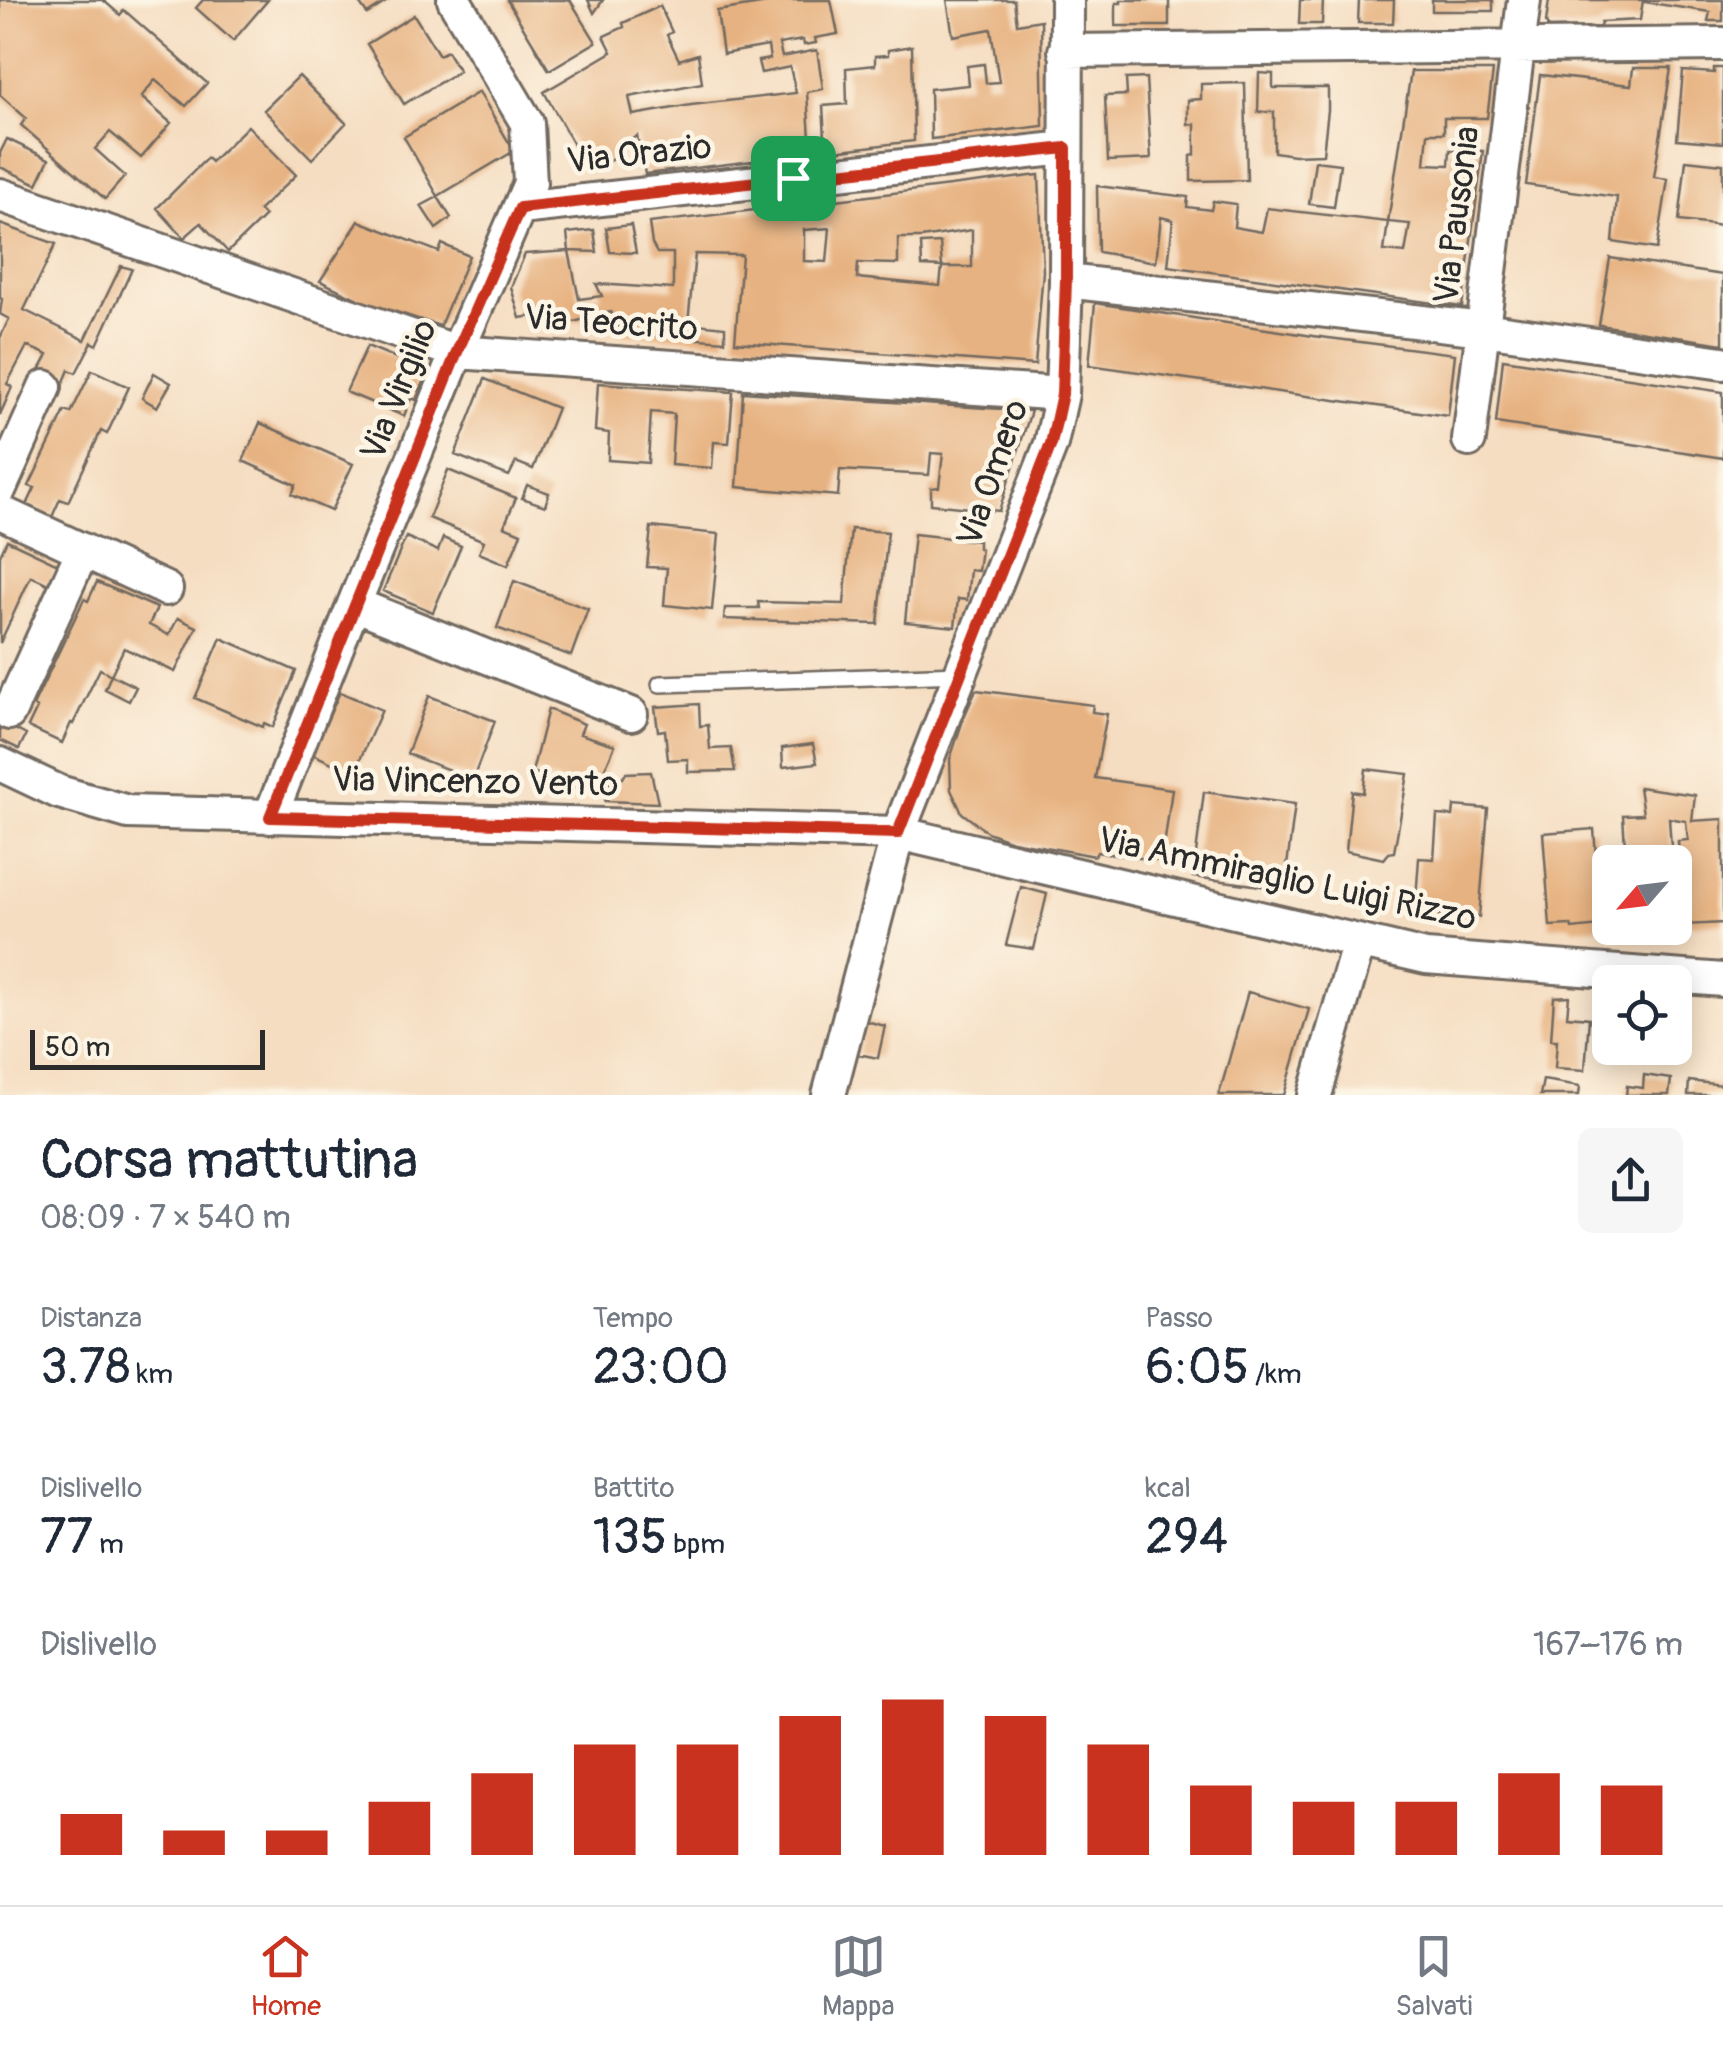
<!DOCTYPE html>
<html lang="it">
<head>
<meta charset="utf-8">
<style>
	:root { --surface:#fff; --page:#f6f6f7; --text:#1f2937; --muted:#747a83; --line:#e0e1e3; --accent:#c8321e }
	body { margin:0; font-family:Pangolin,sans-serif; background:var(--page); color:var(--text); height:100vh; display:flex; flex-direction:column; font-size:38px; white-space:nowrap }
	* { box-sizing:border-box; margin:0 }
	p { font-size:32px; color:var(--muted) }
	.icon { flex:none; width:55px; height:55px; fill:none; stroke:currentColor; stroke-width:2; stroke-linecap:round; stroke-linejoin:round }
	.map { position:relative; height:1095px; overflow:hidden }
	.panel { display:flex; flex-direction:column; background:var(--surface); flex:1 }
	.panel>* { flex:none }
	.needle { width:65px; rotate:242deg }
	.controls { position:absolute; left:1592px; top:845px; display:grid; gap:20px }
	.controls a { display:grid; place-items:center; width:100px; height:100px; border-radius:15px; background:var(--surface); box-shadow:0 5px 25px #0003; font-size:50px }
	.scale { position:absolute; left:30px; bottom:25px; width:235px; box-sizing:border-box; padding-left:10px; border:5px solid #2b2b2b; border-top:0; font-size:28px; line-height:35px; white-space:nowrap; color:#2b2b2b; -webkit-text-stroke:8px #fcf5e5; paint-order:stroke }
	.pin { position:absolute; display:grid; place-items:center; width:85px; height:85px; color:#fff; margin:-42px; border-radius:20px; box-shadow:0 5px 15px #0006 }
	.round { display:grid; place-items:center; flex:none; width:105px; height:105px; border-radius:15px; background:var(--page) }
	.headline { display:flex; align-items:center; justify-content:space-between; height:170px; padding:0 40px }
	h1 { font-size:55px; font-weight:600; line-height:75px }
	.metrics { display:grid; grid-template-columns:repeat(3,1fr); gap:15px; height:170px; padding:10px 40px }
	.metrics div { display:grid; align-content:center }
	.metrics b { font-size:50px; font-weight:600 }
	.metrics small { font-size:28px; font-weight:400 }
	.metrics p { font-size:28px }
	.chart { height:280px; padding:20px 40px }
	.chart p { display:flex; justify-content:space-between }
	.chart svg { width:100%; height:180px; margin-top:10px; stroke:var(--accent); stroke-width:6 }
	.dock { display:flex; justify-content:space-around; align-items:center; height:140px; border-top:2px solid var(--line); background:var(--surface); font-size:28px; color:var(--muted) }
	.dock a { display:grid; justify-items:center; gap:5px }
	.dock .selected { color:var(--accent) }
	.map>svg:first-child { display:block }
</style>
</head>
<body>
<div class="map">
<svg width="1723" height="1095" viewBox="0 0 1723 1095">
	<rect width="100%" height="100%" fill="#fcf5e5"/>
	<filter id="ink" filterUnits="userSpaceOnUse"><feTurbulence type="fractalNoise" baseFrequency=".01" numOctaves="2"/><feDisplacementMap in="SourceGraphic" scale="20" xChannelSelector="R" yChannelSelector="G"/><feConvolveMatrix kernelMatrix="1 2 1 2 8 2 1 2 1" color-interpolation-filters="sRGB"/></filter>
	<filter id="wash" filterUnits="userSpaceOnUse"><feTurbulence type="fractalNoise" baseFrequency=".0048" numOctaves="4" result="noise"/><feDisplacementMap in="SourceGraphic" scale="40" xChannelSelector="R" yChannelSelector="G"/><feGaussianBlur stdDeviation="2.25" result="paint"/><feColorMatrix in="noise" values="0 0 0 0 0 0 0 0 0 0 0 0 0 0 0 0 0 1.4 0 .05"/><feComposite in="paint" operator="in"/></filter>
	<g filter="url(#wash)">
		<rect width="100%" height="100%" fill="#f5ddc1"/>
		<g id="blocks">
			<path fill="#e7b281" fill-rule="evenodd" d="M 0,0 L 103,0 L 120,15 L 124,10 L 207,83 L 186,106 L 155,80 L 141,97 L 171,123 L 141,158 L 110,132 L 95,149 L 125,176 L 105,199 L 21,125 L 26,118 L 0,95 Z
				M 203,0 L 268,0 L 233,41 L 196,8 Z
				M 357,0 L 389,0 L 367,14 Z
				M 507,0 L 570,0 L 596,42 L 549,70 Z
				M 588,0 L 603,0 L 594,13 Z
				M 785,0 L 831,0 L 838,34 L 815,38 L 816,43 L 804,45 L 803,40 L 779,44 L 782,57 L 817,50 L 823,89 L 807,92 L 811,154 L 645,174 L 637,136 L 619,147 L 622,153 L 590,173 L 544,92 L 612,52 L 604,36 L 624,27 L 623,23 L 660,6 L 672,32 L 667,35 L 679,60 L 698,54 L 702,83 L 629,97 L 633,115 L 691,105 L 796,93 L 790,67 L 761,73 L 758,61 L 770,59 L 768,46 L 723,54 L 717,11 Z
				M 947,0 L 1014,0 L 1017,24 L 1041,20 L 1043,126 L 931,139 L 930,89 L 969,85 L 967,66 L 984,64 L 986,83 L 999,82 L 991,29 L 953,36 Z
				M 1121,0 L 1169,0 L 1169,26 L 1116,26 L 1116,3 L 1121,3 Z
				M 1300,0 L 1323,0 L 1322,24 L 1299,24 Z
				M 1359,0 L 1394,0 L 1393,23 L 1358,23 Z
				M 1432,0 L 1493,0 L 1493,11 L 1432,11 Z
				M 1549,0 L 1643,0 L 1640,20 L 1601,22 L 1600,27 L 1549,28 L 1546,23 Z
				M 1644,0 L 1723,0 L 1723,21 L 1708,21 L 1710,12 L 1644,2 Z
				M 414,15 L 439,55 L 447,51 L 459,71 L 404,104 L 367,44 Z
				M 912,46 L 914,141 L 826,152 L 823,106 L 847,104 L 846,68 L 875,65 L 875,56 L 888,55 L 888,50 Z
				M 1633,68 L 1671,68 L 1654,177 L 1668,179 L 1657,249 L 1613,242 L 1617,197 L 1526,185 L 1540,75 L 1631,85 Z
				M 1714,68 L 1723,68 L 1723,143 L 1677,139 L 1683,71 L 1714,73 Z
				M 1411,71 L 1493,71 L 1487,118 L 1444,118 L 1444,133 L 1428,133 L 1425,164 L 1449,165 L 1450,150 L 1483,151 L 1462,307 L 1168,266 L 1173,220 L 1161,217 L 1156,262 L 1098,252 L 1097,186 L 1188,197 L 1187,207 L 1211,210 L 1213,201 L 1236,204 L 1234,227 L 1262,232 L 1267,208 L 1388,222 L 1384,251 L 1405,253 L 1410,224 L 1388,222 Z
				M 1259,73 L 1273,74 L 1273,88 L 1328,88 L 1328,110 L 1323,154 L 1294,155 L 1274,152 L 1274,112 L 1258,112 Z
				M 299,76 L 346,123 L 312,159 L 264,110 Z
				M 1146,78 L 1151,159 L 1108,161 L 1105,96 L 1127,95 L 1126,79 Z
				M 1245,83 L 1247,180 L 1191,181 L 1191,156 L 1195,155 L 1195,124 L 1188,124 L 1188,100 L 1201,99 L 1201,84 Z
				M 479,92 L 514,151 L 438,196 L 404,137 Z
				M 248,126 L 296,175 L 259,210 L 265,216 L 228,252 L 201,223 L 184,238 L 157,208 L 207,158 L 211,162 Z
				M 7,139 L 49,159 L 37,184 L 0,167 L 0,153 Z
				M 1686,160 L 1723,164 L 1723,226 L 1679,221 Z
				M 1315,161 L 1340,164 L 1334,207 L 1309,204 Z
				M 1039,175 L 1043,271 L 1035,365 L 735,342 L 742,255 L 695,254 L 688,323 L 725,327 L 725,341 L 622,333 L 611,312 L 551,328 L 545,314 L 520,318 L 511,287 L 525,254 L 569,251 L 579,299 L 602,296 L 596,284 L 673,289 L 673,253 L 657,253 L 652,244 L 649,223 ZM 830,228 L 827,262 L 804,261 L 804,230 ZM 972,230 L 972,267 L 942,267 L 940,286 L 857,278 L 858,263 L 898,264 L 898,238 L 921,238 Z
				M 438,197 L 451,218 L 436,229 L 421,206 Z
				M 359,221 L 439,252 L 442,244 L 469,256 L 440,326 L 362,301 L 320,281 Z
				M 0,224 L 56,244 L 24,310 L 85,340 L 121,266 L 132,269 L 97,345 L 92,342 L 76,373 L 69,370 L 63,384 L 39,372 L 48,355 L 27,346 L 7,384 L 12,387 L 0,415 L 0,338 L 9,319 L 0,314 L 2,299 L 0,298 Z
				M 631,225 L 636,253 L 610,252 L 606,228 Z
				M 594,230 L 597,252 L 569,251 L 567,233 Z
				M 940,243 L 942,267 L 922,266 L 921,244 Z
				M 1610,258 L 1723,275 L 1723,344 L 1599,325 Z
				M 1095,303 L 1313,336 L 1455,354 L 1448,416 L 1089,365 Z
				M 367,346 L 428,371 L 416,400 L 411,398 L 404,416 L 346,392 Z
				M 1503,359 L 1723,392 L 1723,458 L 1496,423 Z
				M 92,370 L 129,387 L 107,434 L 101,431 L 68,502 L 60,499 L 52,517 L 27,505 L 35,488 L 29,486 L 65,411 L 71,413 Z
				M 154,373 L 171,383 L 157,407 L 142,398 Z
				M 485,379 L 557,408 L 533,469 L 516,462 L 509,476 L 455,455 Z
				M 598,383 L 733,392 L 729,443 L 714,442 L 712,468 L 671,465 L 674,414 L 651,412 L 648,463 L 608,460 L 609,433 L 595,431 Z
				M 743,392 L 845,399 L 1031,411 L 999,511 L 931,504 L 931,488 L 939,487 L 943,454 L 931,453 L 929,475 L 840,470 L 838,496 L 737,487 Z
				M 260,423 L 353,464 L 331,511 L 292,494 L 296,485 L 243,461 Z
				M 448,470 L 516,498 L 504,526 L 521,533 L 508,565 L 479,553 L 484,541 L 429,518 Z
				M 527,485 L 549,493 L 545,506 L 522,498 Z
				M 651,527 L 719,534 L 712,610 L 664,605 L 667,568 L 647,567 Z
				M 851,529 L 888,532 L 878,624 L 724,619 L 725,608 L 759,608 L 758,602 L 844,604 Z
				M 914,534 L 978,541 L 978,548 L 981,549 L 978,571 L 970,570 L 967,600 L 958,599 L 955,627 L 905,622 Z
				M 406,537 L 438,551 L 443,538 L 461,546 L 433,612 L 383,591 Z
				M 7,540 L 58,564 L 48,584 L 31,576 L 0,643 L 0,555 Z
				M 514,581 L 588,609 L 571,656 L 497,628 Z
				M 97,582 L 157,608 L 149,625 L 169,635 L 178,618 L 197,627 L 175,672 L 124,648 L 111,675 L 136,687 L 129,701 L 105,689 L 111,675 L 100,669 L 73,724 L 71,723 L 62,743 L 28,727 L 37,708 L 33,706 L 84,599 L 88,601 Z
				M 221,638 L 296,671 L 273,727 L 264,723 L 263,727 L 195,698 Z
				M 976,690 L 1093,705 L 1092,712 L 1107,714 L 1095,778 L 1172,789 L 1162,861 L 1097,852 L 1095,856 L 1012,841 L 987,832 L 962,813 L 951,790 L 950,759 L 964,717 Z
				M 340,692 L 382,710 L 354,773 L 312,754 Z
				M 429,696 L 495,721 L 473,779 L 407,754 Z
				M 699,704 L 700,726 L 708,725 L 710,749 L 731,748 L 735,771 L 688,772 L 688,759 L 668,760 L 665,730 L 658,731 L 655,707 Z
				M 548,709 L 584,724 L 580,734 L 615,745 L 596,790 L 576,788 L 532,772 Z
				M 0,713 L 13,728 L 26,735 L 19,749 L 0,740 Z
				M 813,744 L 817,763 L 783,767 L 782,748 Z
				M 1366,769 L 1408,774 L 1394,852 L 1389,853 L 1384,859 L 1346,851 L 1352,791 L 1363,793 Z
				M 651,772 L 658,803 L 605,801 L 610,779 L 623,778 L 626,773 Z
				M 1639,787 L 1695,795 L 1692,821 L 1723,819 L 1723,923 L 1684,925 L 1678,841 L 1688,840 L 1686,821 L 1669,818 L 1672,862 L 1626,862 L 1623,815 L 1643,814 Z
				M 1204,792 L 1295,804 L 1284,889 L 1193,877 Z
				M 1454,806 L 1488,809 L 1479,917 L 1415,913 L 1419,858 L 1434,859 L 1437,815 L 1453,816 Z
				M 1594,829 L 1601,926 L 1572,929 L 1571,925 L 1550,926 L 1543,833 Z
				M 1021,887 L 1047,894 L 1034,949 L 1006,945 Z
				M 1248,992 L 1309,1009 L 1284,1095 L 1219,1095 Z
				M 1569,996 L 1567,1016 L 1589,1018 L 1585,1070 L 1555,1068 L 1557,1040 L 1551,1040 L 1554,997 Z
				M 866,1021 L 885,1026 L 878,1058 L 858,1054 Z
				M 1644,1075 L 1671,1079 L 1669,1095 L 1626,1095 L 1627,1086 L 1643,1088 Z
				M 1543,1080 L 1580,1086 L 1579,1095 L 1540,1095 Z
				M 1689,1081 L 1723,1085 L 1723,1095 L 1688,1095 Z"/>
		</g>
	</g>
	<g filter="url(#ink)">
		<use href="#blocks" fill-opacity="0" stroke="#726960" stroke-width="2.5"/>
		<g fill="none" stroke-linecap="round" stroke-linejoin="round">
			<defs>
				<path id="lane" d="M 660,684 L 961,674"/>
				<path id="street" d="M 1065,51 L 1723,44
					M 0,195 L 457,352 L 1062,394
					M 520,208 L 1066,148
					M 1066,281 L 1483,329 L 1723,363
					M 1469,440 L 1524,0
					M 0,488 L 45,387
					M 0,512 L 166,589
					M 354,604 L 631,714
					M 9,713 L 83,550
					M 0,764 L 59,792 L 128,812 L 898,833 L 1426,957 L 1723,980
					M 270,817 L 354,604 L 457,352 L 530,183 L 527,123 L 454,0
					M 829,1095 L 898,833 L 1051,444 L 1062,394 L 1066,281 L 1067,0
					M 1315,1095 L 1359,942"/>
			</defs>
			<use href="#lane" stroke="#726960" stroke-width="20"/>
			<use href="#street" stroke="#726960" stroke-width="38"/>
			<use href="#lane" stroke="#fff" stroke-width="15"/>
			<use href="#street" stroke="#fff" stroke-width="32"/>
		</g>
	</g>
	<g fill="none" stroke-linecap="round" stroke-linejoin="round" filter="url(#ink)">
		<defs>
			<path id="route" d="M 1066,148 L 1066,280 L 1062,394 L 1051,444 L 898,833 L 270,817 L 457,352 L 520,208 Z"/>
		</defs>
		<use href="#route" stroke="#fff" stroke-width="20"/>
		<use href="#route" stroke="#c8321e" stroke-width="12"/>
	</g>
	<g text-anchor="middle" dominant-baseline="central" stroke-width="9" stroke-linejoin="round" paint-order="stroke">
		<g font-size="35" fill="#2b2b2b" stroke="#fcf5e5">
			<text transform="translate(639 154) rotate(-6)">Via Orazio</text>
			<text transform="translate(1457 215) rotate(-83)">Via Pausonia</text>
			<text transform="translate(611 323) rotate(4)">Via Teocrito</text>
			<text transform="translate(399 390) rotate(-68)">Via Virgilio</text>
			<text transform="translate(993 473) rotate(-71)">Via Omero</text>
			<text transform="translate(475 782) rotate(1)">Via Vincenzo Vento</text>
			<text transform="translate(1287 879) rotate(12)">Via Ammiraglio Luigi Rizzo</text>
		</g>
	</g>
</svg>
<div class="controls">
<a><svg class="needle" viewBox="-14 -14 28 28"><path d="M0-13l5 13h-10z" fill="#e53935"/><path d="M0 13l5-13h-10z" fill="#747a83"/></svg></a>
<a><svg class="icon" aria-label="locate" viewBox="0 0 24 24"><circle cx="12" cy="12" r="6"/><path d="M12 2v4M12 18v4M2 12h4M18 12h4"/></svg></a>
</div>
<div class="scale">50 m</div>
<div class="pin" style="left:793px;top:178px;background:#1e9e55"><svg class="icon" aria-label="arrive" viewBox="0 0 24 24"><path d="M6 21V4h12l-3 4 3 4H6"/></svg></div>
</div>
<section class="panel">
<div class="headline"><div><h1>Corsa mattutina</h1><p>08:09 · 7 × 540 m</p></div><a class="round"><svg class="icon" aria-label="share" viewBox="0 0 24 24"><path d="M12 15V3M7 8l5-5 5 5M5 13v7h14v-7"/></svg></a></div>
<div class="metrics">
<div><p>Distanza</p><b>3.78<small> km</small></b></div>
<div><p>Tempo</p><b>23:00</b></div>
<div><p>Passo</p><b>6:05<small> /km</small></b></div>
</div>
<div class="metrics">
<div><p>Dislivello</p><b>77<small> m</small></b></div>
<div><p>Battito</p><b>135<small> bpm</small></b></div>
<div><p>kcal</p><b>294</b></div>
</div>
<div class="chart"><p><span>Dislivello</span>167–176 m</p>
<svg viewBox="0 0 160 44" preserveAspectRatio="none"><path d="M5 44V34M15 44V38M25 44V38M35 44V31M45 44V24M55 44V17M65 44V17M75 44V10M85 44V6M95 44V10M105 44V17M115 44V27M125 44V31M135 44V31M145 44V24M155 44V27"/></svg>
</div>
</section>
<nav class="dock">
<a class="selected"><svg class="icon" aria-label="home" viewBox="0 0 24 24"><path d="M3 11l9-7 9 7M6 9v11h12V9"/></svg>Home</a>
<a><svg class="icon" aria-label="map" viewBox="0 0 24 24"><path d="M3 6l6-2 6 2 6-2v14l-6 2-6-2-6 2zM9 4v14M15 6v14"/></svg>Mappa</a>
<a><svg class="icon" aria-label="saved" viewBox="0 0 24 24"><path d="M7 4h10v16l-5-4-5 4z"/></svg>Salvati</a>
</nav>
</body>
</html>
